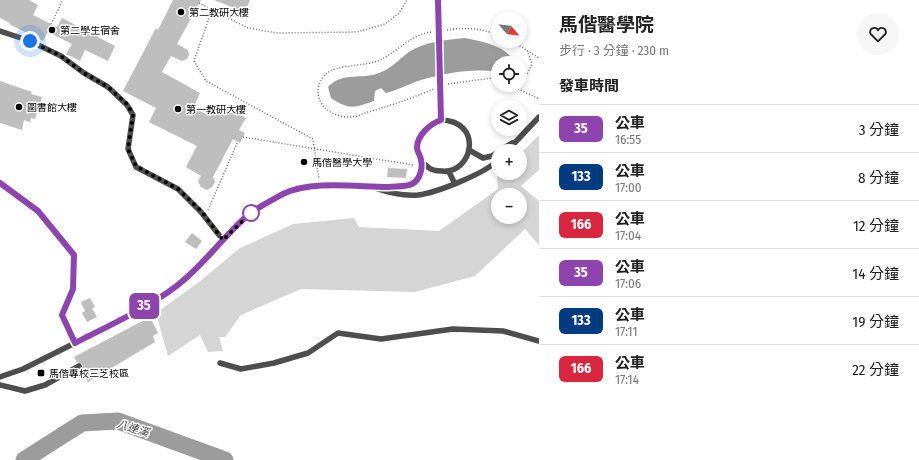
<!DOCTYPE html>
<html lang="zh-TW">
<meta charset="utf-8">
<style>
body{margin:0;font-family:"Fira Sans Condensed","Noto Sans TC",sans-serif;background:#f6f6f6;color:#222;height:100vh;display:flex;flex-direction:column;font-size:15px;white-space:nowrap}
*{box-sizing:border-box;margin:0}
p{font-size:13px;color:#767676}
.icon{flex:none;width:22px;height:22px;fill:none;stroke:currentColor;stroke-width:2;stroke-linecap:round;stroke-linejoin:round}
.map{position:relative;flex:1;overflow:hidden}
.details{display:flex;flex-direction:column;background:#fff;width:380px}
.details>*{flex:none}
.badge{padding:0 8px;border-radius:6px;font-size:14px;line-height:26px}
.needle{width:26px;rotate:119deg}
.buttons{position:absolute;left:491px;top:12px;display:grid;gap:8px}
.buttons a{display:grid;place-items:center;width:36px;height:36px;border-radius:50%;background:#fff;box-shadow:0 2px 6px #0003;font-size:20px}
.you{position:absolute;width:20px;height:20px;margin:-10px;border:3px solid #fff;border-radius:50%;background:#1a73e8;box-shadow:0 0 0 6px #1a73e833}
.map>.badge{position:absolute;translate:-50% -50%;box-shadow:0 0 0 2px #fff}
h2{padding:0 20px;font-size:15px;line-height:36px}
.round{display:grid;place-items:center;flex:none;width:42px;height:42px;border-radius:21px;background:#f6f6f6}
.overview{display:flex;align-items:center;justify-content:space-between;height:68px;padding:0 20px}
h1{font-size:19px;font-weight:700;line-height:30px}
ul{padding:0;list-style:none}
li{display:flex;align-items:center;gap:12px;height:48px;padding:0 20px;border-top:1px solid #e0e0e0}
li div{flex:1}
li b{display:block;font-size:15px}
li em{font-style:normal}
li .badge{min-width:44px;font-weight:700;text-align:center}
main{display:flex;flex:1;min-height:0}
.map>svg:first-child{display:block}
.green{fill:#d5d5d5;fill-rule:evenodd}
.water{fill:#9c9c9c}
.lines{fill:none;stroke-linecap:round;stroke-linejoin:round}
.river{stroke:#9c9c9c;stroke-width:17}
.building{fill:#bebebe}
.path{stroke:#707070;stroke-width:1.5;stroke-dasharray:1 2;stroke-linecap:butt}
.service{stroke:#4e4e4e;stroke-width:5.5}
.service-bridge{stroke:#4e4e4e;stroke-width:5.5}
.line-casing{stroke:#fff;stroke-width:9}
.line{stroke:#8e44ad;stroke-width:6}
.walk{stroke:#000;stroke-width:4;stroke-dasharray:0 7.2}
.poi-dot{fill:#000;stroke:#fff;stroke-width:1.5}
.stop-dot{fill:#fff;stroke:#8e44ad;stroke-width:2}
.labels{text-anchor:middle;stroke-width:3;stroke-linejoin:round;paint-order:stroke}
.poi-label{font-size:10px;fill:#000;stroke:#fff;text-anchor:start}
.water-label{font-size:11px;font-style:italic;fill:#3d3d3d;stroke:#fff}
</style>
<main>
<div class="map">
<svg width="539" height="460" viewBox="0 0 539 460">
<rect width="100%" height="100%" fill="#fff"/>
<path class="green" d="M539,135V170L521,186L539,201V245L525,229L475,276L415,292L301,289L241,315L225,337H219L223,351L208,352L200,335L168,356L156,313L199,282L240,248L293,224L354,218L359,227L439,231L498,189L497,177L502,173H520V154ZM498,195H520V217H498Z"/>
<path class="water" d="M465,38C483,42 506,45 515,63H498V72C472,68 447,73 421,80C409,84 398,90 386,93L381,88L375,91L374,101C354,108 349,110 331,98L328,87C344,71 361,80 379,73C391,69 399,59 409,52C426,41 446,40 465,38Z"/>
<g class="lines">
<path class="river" d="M24,460L82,423L118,421L225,460"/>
</g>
<path class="building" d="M0,0H29L38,5L33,15L57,27L62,18L115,46L108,61L85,50L80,61L66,54L72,44L48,32L43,41L9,24L10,23L0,18Z
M173,0H201L177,44L188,50L189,55L187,59L182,61L171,56L162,72L200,93L193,108L211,116L218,104L246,118L239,130L245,133L240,143L233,139L213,177L215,182L212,187L207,190L201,187L198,181L201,176L186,167L197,146L149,122L156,108L123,91L156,28L158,30Z
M214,0H250L245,12Z
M0,81L32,92L31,94L42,97L35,119L31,118L30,122L24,120L22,130L0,123Z
M388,168L407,169L406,178L387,177Z
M192,233L202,241L196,249L185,242Z
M90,298L95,307L92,308L97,317L87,322L82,313L85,311L81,302Z
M150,317L158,333L153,336L155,342L88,382L81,370L83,366L82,364L77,362L74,357Z"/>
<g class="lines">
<path class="path" d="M199,3L248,28L277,33L357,32L385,24L399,13L407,0
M212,10L194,61L206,81L313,139L319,179
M51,24L60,6L62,0
M447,30C465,27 481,28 498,35
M431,32C411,35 399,50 382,59C367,67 336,64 326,74C320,79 316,90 319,98C323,111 337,117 350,117C356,117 362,114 368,112C390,106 412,98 434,89
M512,41L539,58
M520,78L526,76L532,64L527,50
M448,84L492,78L498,79
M510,85L539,99
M243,137L413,165
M208,210L238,141"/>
<path class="service" d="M0,31L30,41L61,56L84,73L108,87L127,105L133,115L128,149L136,167L178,189L201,212L223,240
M441,120C484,121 473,174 442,171C437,171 431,170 428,167C406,151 423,127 441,120Z
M469,150L483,158L492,156L498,152
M499,151L512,143
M507,151L539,117
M449,172L455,184
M0,183L38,211L74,255L73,289L62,315L75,343
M375,188C389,193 404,196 418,195C436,193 486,173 498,160
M220,363L241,369L274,363L308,353L338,333L381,339L453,329L503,331L539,341
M0,377L23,369L75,343L162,297L185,279L250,214L284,193L308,188L337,185L371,187L412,184C420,178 421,170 421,160
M0,385L25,391L45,385L79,366"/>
<path class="service-bridge" d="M438,0L441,120"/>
</g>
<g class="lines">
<g class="line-casing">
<path id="line" d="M0,183L38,211L74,255L73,289L62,315L75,343C110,325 157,304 185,279C208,259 226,234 249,214C259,207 272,200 283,194C312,180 357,187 388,187C396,186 406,187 412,184C420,180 423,168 421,160C421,156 417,152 417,148C417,135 430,124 441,120L438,0"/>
</g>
<use href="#line" class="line"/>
<path class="walk" d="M30,41L61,56L84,73L108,87L127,104L133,115L128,149L136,166L178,189L202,212L223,240L251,213"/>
</g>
<g class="poi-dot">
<circle cx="181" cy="12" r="4"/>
<circle cx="52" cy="30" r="4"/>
<circle cx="19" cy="107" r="4"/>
<circle cx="178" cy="109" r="4"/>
<circle cx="304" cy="162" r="4"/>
<rect x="37" y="369" width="8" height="8" rx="2"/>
</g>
<circle class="stop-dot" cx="251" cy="213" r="8"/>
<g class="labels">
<g class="poi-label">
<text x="189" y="16">第二教研大樓</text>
<text x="60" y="34">第二學生宿舍</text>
<text x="27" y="111">圖書館大樓</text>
<text x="186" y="113">第一教研大樓</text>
<text x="312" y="166">馬偕醫學大學</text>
<text x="49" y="377">馬偕專校三芝校區</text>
</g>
<g class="water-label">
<text transform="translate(133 428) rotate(17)" y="4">八連溪</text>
</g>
</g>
</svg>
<div class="buttons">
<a><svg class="needle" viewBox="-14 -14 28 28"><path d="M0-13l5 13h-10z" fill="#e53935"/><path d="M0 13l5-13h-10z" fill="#767676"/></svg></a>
<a><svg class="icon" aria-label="locate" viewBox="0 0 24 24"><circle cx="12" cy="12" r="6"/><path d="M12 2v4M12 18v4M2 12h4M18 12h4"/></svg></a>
<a><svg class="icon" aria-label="layers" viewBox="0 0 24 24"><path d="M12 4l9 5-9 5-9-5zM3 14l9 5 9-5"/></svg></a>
<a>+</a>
<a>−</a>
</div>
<div class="you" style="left:30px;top:41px"></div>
<b class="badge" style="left:144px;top:306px;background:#8e44ad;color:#fff">35</b>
</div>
<section class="details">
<div class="overview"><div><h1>馬偕醫學院</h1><p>步行 · 3 分鐘 · 230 m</p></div><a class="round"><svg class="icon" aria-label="heart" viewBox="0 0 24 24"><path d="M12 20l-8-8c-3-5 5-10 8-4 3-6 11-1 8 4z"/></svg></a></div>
<h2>發車時間</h2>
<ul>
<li><span class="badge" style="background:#8e44ad;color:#fff">35</span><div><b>公車</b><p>16:55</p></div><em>3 分鐘</em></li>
<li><span class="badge" style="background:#003b80;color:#fff">133</span><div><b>公車</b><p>17:00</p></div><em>8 分鐘</em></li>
<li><span class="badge" style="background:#d7263d;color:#fff">166</span><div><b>公車</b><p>17:04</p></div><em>12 分鐘</em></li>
<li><span class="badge" style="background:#8e44ad;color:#fff">35</span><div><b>公車</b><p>17:06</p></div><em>14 分鐘</em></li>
<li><span class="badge" style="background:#003b80;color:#fff">133</span><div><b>公車</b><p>17:11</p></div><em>19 分鐘</em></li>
<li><span class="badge" style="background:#d7263d;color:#fff">166</span><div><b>公車</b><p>17:14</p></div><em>22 分鐘</em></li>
</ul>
</section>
</main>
